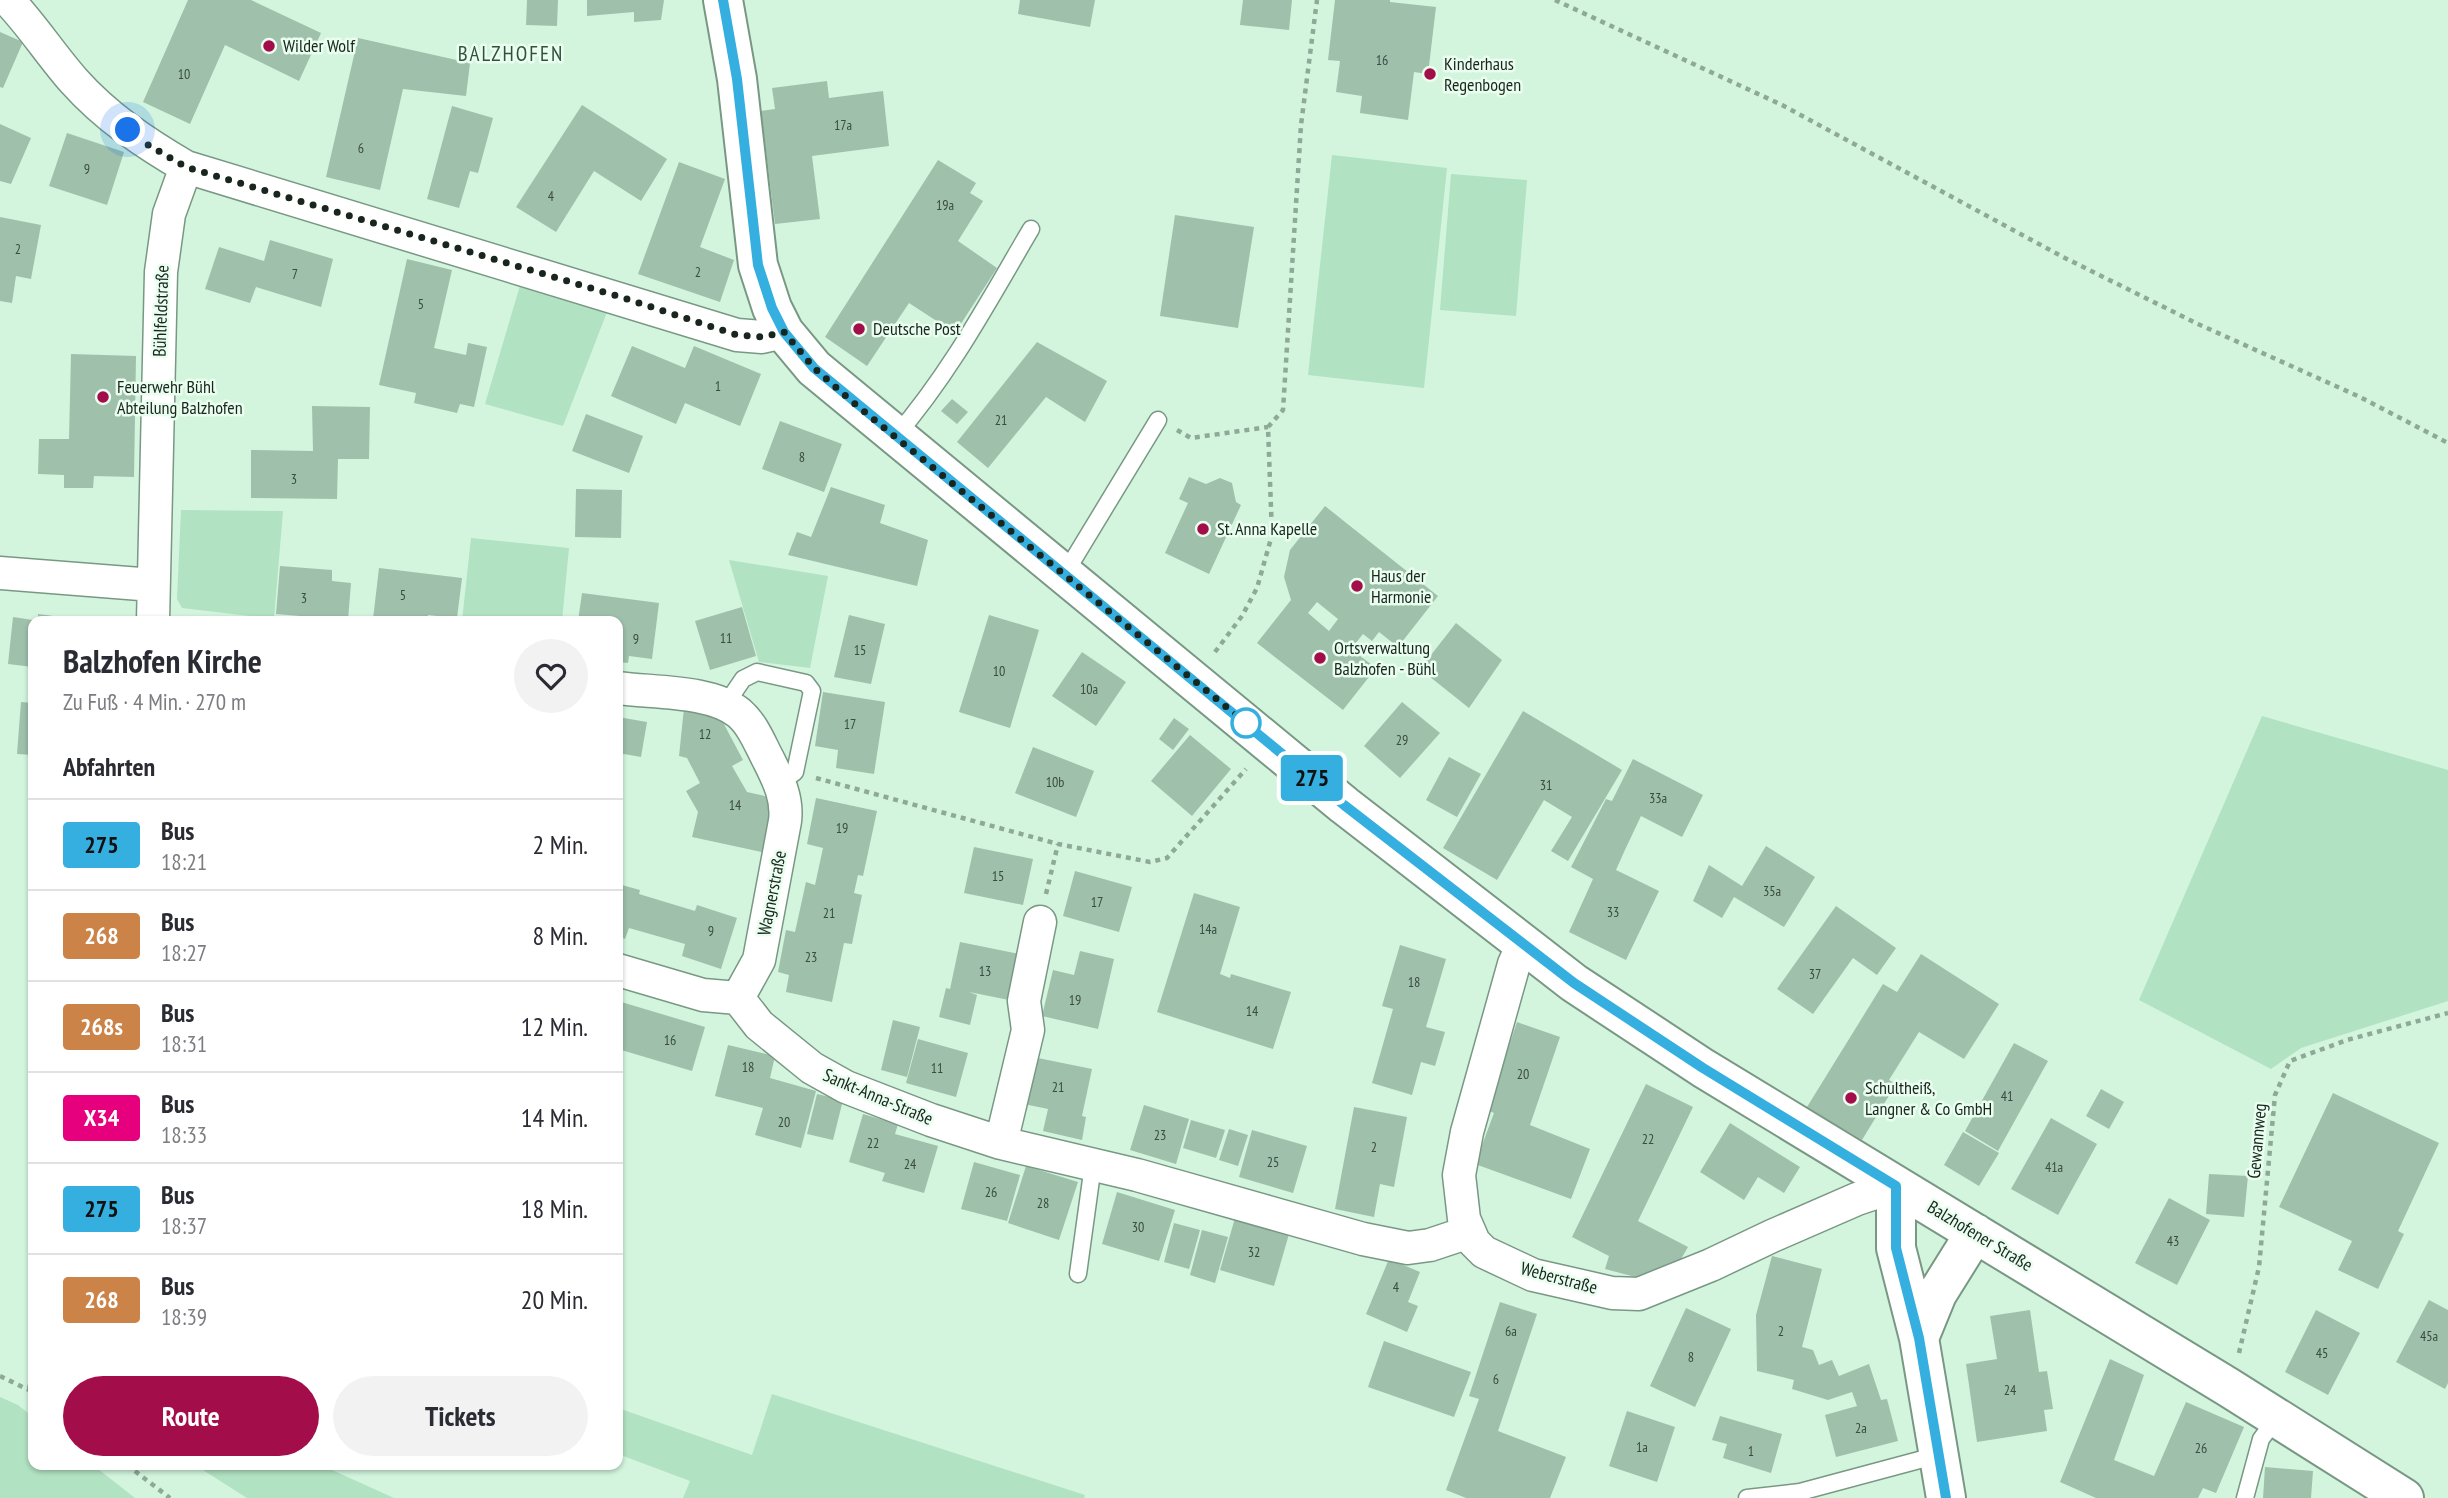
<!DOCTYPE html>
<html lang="de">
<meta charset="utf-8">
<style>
body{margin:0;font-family:"PT Sans Narrow",sans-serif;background:#f2f2f3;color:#2b2b33;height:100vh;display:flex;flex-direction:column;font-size:26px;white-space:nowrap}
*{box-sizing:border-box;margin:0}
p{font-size:23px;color:#7c7c81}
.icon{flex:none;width:38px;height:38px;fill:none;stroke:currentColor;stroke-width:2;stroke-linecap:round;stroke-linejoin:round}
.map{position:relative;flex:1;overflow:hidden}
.side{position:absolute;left:28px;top:616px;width:595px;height:854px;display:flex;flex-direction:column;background:#fff;border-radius:14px;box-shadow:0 2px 5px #0004}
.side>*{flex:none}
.badge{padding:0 14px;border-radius:5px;font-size:24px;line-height:46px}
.you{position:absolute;width:35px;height:35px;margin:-18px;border:5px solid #fff;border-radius:50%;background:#1a73e8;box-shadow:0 0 0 10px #1a73e833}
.map>.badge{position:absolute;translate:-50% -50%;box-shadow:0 0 0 4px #fff}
h2{padding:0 35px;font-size:26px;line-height:63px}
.round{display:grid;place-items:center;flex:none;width:74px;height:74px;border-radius:37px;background:#f2f2f3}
.headline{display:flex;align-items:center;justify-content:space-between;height:119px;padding:0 35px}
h1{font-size:33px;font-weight:600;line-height:52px}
.cta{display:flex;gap:14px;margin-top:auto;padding:14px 35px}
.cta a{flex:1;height:80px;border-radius:42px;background:#a30d49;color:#fff;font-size:28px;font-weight:600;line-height:80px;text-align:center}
.cta a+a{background:#f2f2f3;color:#2b2b33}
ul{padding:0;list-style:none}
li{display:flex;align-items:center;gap:21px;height:91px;padding:0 35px;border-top:2px solid #e1e1e2}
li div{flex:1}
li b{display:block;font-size:26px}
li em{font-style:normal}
li .badge{min-width:77px;font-weight:700;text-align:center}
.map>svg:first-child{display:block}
.green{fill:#b1e2c2}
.building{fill:#9fc0ab;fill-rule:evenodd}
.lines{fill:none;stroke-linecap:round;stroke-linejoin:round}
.lane-casing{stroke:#799884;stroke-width:19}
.street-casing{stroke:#799884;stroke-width:35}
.secondary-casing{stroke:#799884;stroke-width:42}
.path{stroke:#8ea997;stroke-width:4.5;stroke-dasharray:5 5;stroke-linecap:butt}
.lane{stroke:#fff;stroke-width:16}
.street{stroke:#fff;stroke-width:32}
.secondary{stroke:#fff;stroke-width:38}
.line-casing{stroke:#fff;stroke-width:16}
.line{stroke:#35afdf;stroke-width:10}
.walk{stroke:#19261e;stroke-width:7;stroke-dasharray:0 12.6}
.poi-dot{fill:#a30d49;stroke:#eafef0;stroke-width:2.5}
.stop-dot{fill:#fff;stroke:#35afdf;stroke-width:3.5}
.labels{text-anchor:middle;stroke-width:5;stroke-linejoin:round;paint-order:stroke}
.number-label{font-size:14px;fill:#3a4c41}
.poi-label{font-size:18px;fill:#19261e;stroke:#eafef0;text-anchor:start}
.street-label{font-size:18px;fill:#19261e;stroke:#eafef0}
.quarter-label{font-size:21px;letter-spacing:2px;fill:#33503e;stroke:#eafef0}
</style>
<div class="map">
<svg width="2448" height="1498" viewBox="0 0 2448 1498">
<rect width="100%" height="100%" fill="#d3f5de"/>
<path class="green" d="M1332,155L1447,168L1424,388L1308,375Z
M1451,174L1527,180L1516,316L1440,310Z
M521,282L607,312L563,426L485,404Z
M181,510L283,511L274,619L182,608L177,599Z
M471,538L569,548L562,621H462Z
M729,560L828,576L810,668L759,662Z
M2262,716L2448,770V1001L2301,1048L2271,1069L2139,1000Z
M772,1394L1085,1495L1084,1498H683L690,1481L618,1454V1408L752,1455Z
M0,1397L18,1405L33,1417V1465H93L135,1498H0Z
M195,1465H321L394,1498H247Z"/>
<path class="building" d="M188,0H251L321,33L299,81L225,45L190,124L143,102Z
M527,0H558L557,26L526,25Z
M587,0H664L661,20L634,22V12L587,16Z
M1020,0H1095L1090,27L1018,14Z
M1243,0H1292L1289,30L1240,25Z
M1335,0H1390V2L1436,7L1428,74L1414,72L1408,120L1360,113L1362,96L1336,92L1340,61L1328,60Z
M0,32L23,42L3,88L0,87Z
M358,38L470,63L466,96L403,89L380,190L326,177Z
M827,81L829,98L883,91L889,146L812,156L820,219L775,224L761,111L775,109L772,88Z
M582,105L667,159L641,201L594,171L556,232L516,207Z
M452,106L493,118L478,173L470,171L459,208L427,199Z
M0,124L31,138L11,184L0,181Z
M67,133L124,152L107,205L49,186Z
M938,160L976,183L970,193L983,201L958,241L997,268L955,333L909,303L867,366L825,337Z
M679,162L725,179L700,247L734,260L720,302L638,274Z
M1175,215L1254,227L1238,328L1160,316Z
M0,217L41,225L31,279L16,276L12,303L0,301Z
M270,240L333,259L321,307L256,287L250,303L205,289L219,247L264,261Z
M407,259L452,270L434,348L466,355L468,343L487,347L474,407L460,404L457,413L414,403L416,393L379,385Z
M1037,342L1107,381L1085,422L1046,397L988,468L957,442Z
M632,346L685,368L694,346L761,374L740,426L685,403L676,424L611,396Z
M71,354L136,356L134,477L94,476L93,488H64V475L38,474L39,439H69Z
M952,399L968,412L957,424L941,411Z
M312,406L370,407L369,459H338L337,499L251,498V450L313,451Z
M586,414L643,436L629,473L572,451Z
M780,421L842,444L824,492L762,469Z
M1189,477L1206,484L1220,478L1232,483L1236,502L1241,505L1209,574L1165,553L1188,503L1179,499Z
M831,487L885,505L880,523L928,540L917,586L788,555L797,532L811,537Z
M576,489L622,490L621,538L575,537Z
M1325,506L1438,596L1398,647L1379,632L1372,641L1363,634L1351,649L1376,668L1343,710L1257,643L1291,600L1284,577L1290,550ZM1317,602L1338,619L1329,631L1308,613Z
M280,566L332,570V581L351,583L348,620L276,614Z
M379,568L462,578L457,618L428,615V621L373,619Z
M582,593L659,603L652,659L629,656L628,663L618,662V621H578Z
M742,607L756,656L710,670L695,621Z
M38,614L84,620V621H38Z
M849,615L885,624L871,684L834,677Z
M989,615L1039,630L1010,728L959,712Z
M13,617L33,620V667L8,664Z
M1456,623L1502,660L1469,708L1420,669Z
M1082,652L1126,682L1096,726L1052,696Z
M823,692L885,702L874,774L836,768L838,750L815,746Z
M21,702L33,703V755L17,754Z
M1402,702L1440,733L1400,778L1364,746Z
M684,708L717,711L743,760L732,766L747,792L778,799L766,853L692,837L698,812L686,791L700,783L687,758L679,756Z
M1523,711L1622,770L1568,861L1551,851L1572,817L1544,800L1497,880L1443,848Z
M618,717L647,722L641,757L618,753Z
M1174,718L1189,729L1173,750L1159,739Z
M1190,735L1231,769L1192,816L1151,781Z
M1033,747L1094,771L1076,817L1015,793Z
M1449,757L1481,774L1457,817L1426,800Z
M1633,759L1703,795L1682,837L1641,816L1624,852L1616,870L1659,891L1626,960L1569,932L1593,879L1571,867L1606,799L1612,801Z
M816,798L877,811L863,876L858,875L854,893L862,895L852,944L844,943L832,1002L786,992L789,975L778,972L786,930L795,932L806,882L815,885L823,848L807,844Z
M1766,846L1815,877L1784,927L1734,897L1722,918L1693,901L1709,865L1742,886Z
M974,847L1033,859L1023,905L964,893Z
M1075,871L1132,887L1119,932L1063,916Z
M618,884L640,890L639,894L695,911L697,905L737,918L721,969L682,956L685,944L629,928L625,939L618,936Z
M1194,893L1240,907L1220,974L1230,978L1231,974L1291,992L1273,1049L1157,1012Z
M1836,906L1896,948L1877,975L1853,958L1813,1014L1777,989Z
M960,942L1019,954L1009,1000L969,992L977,995L970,1025L939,1017L946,988L950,989Z
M1400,945L1446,959L1426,1027L1445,1032L1435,1066L1421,1062L1412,1095L1372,1083L1393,1009L1382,1006Z
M1080,951L1114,959L1098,1029L1042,1016L1053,970L1074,975Z
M1921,954L1999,1004L1964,1059L1919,1032L1889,1080L1896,1084L1862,1140L1807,1107L1883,984L1897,992Z
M618,1001L705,1027L692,1071L618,1049Z
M893,1020L920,1027L907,1077L881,1070Z
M1517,1022L1560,1037L1530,1125L1590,1149L1571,1199L1475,1164L1494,1113L1487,1110Z
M918,1039L968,1053L956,1097L906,1083Z
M2014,1043L2048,1061L1998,1151L1965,1131Z
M728,1045L775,1056L770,1078L816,1091L801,1148L755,1135L763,1108L715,1096Z
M1033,1057L1092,1069L1082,1116L1086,1117L1082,1140L1043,1131L1048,1109L1024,1104Z
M1646,1084L1693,1107L1638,1221L1688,1247L1674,1271L1643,1279L1605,1269L1609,1256L1572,1237Z
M2101,1089L2124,1102L2109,1129L2086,1116Z
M2333,1093L2439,1143L2398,1231L2404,1234L2378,1289L2338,1270L2352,1241L2279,1207Z
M817,1094L843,1100L833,1140L807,1134Z
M1144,1105L1189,1119L1176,1164L1130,1150Z
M1354,1107L1407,1117L1394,1187L1380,1184L1374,1217L1335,1209Z
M863,1114L898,1124L895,1134L938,1146L924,1193L882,1181L885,1173L849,1162Z
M2051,1118L2097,1144L2058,1215L2011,1189Z
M1191,1120L1225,1130L1216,1158L1183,1148Z
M1730,1123L1800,1167L1784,1193L1758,1177L1744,1200L1700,1172Z
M1229,1129L1248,1135L1238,1166L1219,1160Z
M1252,1130L1307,1146L1293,1193L1239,1177Z
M1963,1132L1999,1153L1979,1186L1944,1165Z
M974,1162L1020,1175L1007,1221L961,1209Z
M1026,1166L1078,1182L1059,1240L1008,1223Z
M2209,1174L2248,1176L2244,1217L2206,1214Z
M1117,1192L1175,1210L1159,1261L1102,1244Z
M2169,1198L2210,1220L2177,1285L2135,1263Z
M1235,1218L1289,1234L1274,1286L1220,1270Z
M1174,1223L1200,1230L1189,1269L1164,1262Z
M1202,1230L1228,1237L1215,1283L1190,1275Z
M1772,1256L1822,1269L1802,1347L1813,1350L1819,1365L1832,1360L1839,1376L1869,1364L1881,1400L1887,1399L1898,1441L1836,1457L1825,1415L1857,1406L1852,1392L1828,1400L1792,1389L1794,1380L1757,1371L1756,1315Z
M1389,1259L1420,1272L1408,1302L1418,1306L1407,1332L1366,1314Z
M2429,1300L2448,1310V1383L2445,1389L2396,1362Z
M1500,1302L1537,1314L1498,1431L1566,1457L1550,1498H1466L1446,1490L1479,1399L1469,1396Z
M1686,1308L1731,1329L1695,1407L1650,1386Z
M2030,1310L2039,1372L2047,1371L2053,1409L2044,1410L2047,1431L1977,1442L1966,1364L1997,1359L1990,1316Z
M2316,1310L2360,1333L2328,1395L2285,1372Z
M1384,1341L1471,1372L1454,1417L1368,1387Z
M2110,1359L2144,1375L2114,1460L2154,1476L2186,1402L2244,1427L2216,1493L2203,1488L2198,1498H2096L2060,1482Z
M1627,1411L1675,1427L1657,1482L1609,1466Z
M1720,1416L1782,1434L1771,1473L1723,1458L1727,1444L1712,1440Z
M2265,1467L2313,1471L2311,1498H2263Z"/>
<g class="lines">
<g class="lane-casing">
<path id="lane" d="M895,437C951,372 988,302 1031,229
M1064,575L1158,420
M726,704L743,679L757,672L806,683L812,691L795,772L780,783
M1078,1274L1093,1165
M1747,1498L1800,1492L1938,1455
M2245,1498L2261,1439L2276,1419"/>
</g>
<g class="street-casing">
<path id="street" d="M8,0C32,25 51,55 74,81C106,117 145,143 186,167L737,335L762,337L784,332
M0,573L153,585
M153,621L161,272L169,214L186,167
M618,688C653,693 711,690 739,713C753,725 760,744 768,759C778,779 788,798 785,821L759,960L738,998
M1523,944L1514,964L1467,1132L1459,1175L1464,1219L1474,1242L1484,1252L1533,1275L1612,1293L1639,1294L1711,1265L1772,1236L1857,1199L1896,1186
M618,970L703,995L738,998L759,1025L812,1068L846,1087L931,1120L1001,1143L1137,1175L1363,1239L1408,1248L1430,1245L1469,1232
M1001,1143L1028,1030L1024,1001L1040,922"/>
</g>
<g class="secondary-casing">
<path id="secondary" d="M723,0L737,79L758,265L772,308L784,332L814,368L1344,805L1574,983L1703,1068L2228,1387L2404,1498
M1896,1186V1248L1919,1338L1946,1498
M1919,1338L1937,1294L1975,1233"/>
</g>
<path class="path" d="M1555,0L1782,105L2063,257L2198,324L2360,397L2448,443
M1177,430L1191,438L1268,427
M1215,652L1242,616L1257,588L1272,535L1268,427L1283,410L1301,125L1317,0
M816,778L1058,844L1150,862L1167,858L1246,769
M1046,894L1058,844
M2239,1353L2259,1267L2275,1095L2290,1061L2347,1040L2448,1013
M0,1376L33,1392
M29,1389L33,1371
M127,1465L170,1498"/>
<use href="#lane" class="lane"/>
<use href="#street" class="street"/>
<use href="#secondary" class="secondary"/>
</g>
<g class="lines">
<g class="line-casing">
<path id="line" d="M723,0L737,79L758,265L772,308L784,332L814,368L1344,805L1574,983L1703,1068L1896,1186V1248L1919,1338L1946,1498"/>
</g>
<use href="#line" class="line"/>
<path class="walk" d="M128,130L143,142L186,167L624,298L737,335L762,337L784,332L814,368L855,404L1246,723"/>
</g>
<g class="poi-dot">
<circle cx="269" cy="46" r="7"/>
<circle cx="1430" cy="74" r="7"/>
<circle cx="859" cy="329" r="7"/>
<circle cx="103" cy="397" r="7"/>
<circle cx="1203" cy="529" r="7"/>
<circle cx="1357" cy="586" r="7"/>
<circle cx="1320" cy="658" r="7"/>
<circle cx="1851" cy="1098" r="7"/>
</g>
<circle class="stop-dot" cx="1246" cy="723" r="14"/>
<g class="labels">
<g class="number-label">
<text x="1382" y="65">16</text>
<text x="184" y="79">10</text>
<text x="843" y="130">17a</text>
<text x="361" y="153">6</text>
<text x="87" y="174">9</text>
<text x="551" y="201">4</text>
<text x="945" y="210">19a</text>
<text x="18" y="254">2</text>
<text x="698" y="277">2</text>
<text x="295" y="279">7</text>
<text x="421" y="309">5</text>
<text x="718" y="391">1</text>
<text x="1001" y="425">21</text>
<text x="802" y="462">8</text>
<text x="294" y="484">3</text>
<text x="403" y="600">5</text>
<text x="304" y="603">3</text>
<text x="726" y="643">11</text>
<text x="636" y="644">9</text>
<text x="860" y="655">15</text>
<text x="999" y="676">10</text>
<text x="1089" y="694">10a</text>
<text x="850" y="729">17</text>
<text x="705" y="739">12</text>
<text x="1402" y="745">29</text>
<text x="1055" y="787">10b</text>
<text x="1546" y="790">31</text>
<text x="1658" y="803">33a</text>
<text x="735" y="810">14</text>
<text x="842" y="833">19</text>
<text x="998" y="881">15</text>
<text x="1772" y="896">35a</text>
<text x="1097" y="907">17</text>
<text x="1613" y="917">33</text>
<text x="829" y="918">21</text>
<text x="1208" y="934">14a</text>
<text x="711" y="936">9</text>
<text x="811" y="962">23</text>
<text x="985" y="976">13</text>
<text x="1815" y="979">37</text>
<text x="1414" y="987">18</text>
<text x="1075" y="1005">19</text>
<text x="1252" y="1016">14</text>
<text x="670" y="1045">16</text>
<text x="748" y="1072">18</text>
<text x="937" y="1073">11</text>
<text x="1523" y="1079">20</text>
<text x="1058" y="1092">21</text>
<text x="2007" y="1101">41</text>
<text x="784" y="1127">20</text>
<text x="1160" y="1140">23</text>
<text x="1648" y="1144">22</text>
<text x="873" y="1148">22</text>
<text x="1374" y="1152">2</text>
<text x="1273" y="1167">25</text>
<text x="910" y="1169">24</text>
<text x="2054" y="1172">41a</text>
<text x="991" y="1197">26</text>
<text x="1043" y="1208">28</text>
<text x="1138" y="1232">30</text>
<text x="2173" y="1246">43</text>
<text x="1254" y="1257">32</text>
<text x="1396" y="1292">4</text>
<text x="1511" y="1336">6a</text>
<text x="1781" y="1336">2</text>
<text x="2429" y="1341">45a</text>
<text x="2322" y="1358">45</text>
<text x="1691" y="1362">8</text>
<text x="1496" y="1384">6</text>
<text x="2010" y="1395">24</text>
<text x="1861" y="1433">2a</text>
<text x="1642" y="1452">1a</text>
<text x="2201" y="1453">26</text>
<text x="1751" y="1456">1</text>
</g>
<g class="poi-label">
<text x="283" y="52">Wilder Wolf</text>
<text x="1444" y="70">Kinderhaus<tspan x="1444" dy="21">Regenbogen</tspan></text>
<text x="873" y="335">Deutsche Post</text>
<text x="117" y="393">Feuerwehr Bühl<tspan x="117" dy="21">Abteilung Balzhofen</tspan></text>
<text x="1217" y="535">St. Anna Kapelle</text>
<text x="1371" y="582">Haus der<tspan x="1371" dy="21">Harmonie</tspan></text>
<text x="1334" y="654">Ortsverwaltung<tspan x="1334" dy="21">Balzhofen - Bühl</tspan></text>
<text x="1865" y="1094">Schultheiß,<tspan x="1865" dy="21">Langner &amp; Co GmbH</tspan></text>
</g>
<g class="street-label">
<text transform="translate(161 311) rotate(-88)" y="6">Bühlfeldstraße</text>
<text transform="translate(772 893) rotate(-79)" y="6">Wagnerstraße</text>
<text transform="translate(878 1097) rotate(23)" y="6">Sankt-Anna-Straße</text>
<text transform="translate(2257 1141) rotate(-85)" y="6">Gewannweg</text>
<text transform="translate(1980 1236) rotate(31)" y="6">Balzhofener Straße</text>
<text transform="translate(1559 1278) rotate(15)" y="6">Weberstraße</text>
</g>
<g class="quarter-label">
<text x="511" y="61">BALZHOFEN</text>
</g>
</g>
</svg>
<div class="you" style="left:128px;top:130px"></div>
<b class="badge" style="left:1312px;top:778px;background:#35afdf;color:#111">275</b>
<section class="side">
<div class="headline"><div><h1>Balzhofen Kirche</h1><p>Zu Fuß · 4 Min. · 270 m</p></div><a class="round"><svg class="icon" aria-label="heart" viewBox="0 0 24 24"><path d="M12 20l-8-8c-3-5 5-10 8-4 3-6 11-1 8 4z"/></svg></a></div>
<h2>Abfahrten</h2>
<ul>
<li><span class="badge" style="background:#35afdf;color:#111">275</span><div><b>Bus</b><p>18:21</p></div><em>2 Min.</em></li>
<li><span class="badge" style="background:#cb8347;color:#fff">268</span><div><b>Bus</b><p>18:27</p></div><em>8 Min.</em></li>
<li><span class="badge" style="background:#cb8347;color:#fff">268s</span><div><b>Bus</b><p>18:31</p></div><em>12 Min.</em></li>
<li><span class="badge" style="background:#e6007e;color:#fff">X34</span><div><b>Bus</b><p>18:33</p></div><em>14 Min.</em></li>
<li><span class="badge" style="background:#35afdf;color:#111">275</span><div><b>Bus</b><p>18:37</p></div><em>18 Min.</em></li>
<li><span class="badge" style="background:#cb8347;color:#fff">268</span><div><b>Bus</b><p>18:39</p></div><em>20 Min.</em></li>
</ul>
<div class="cta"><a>Route</a><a>Tickets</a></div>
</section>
</div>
